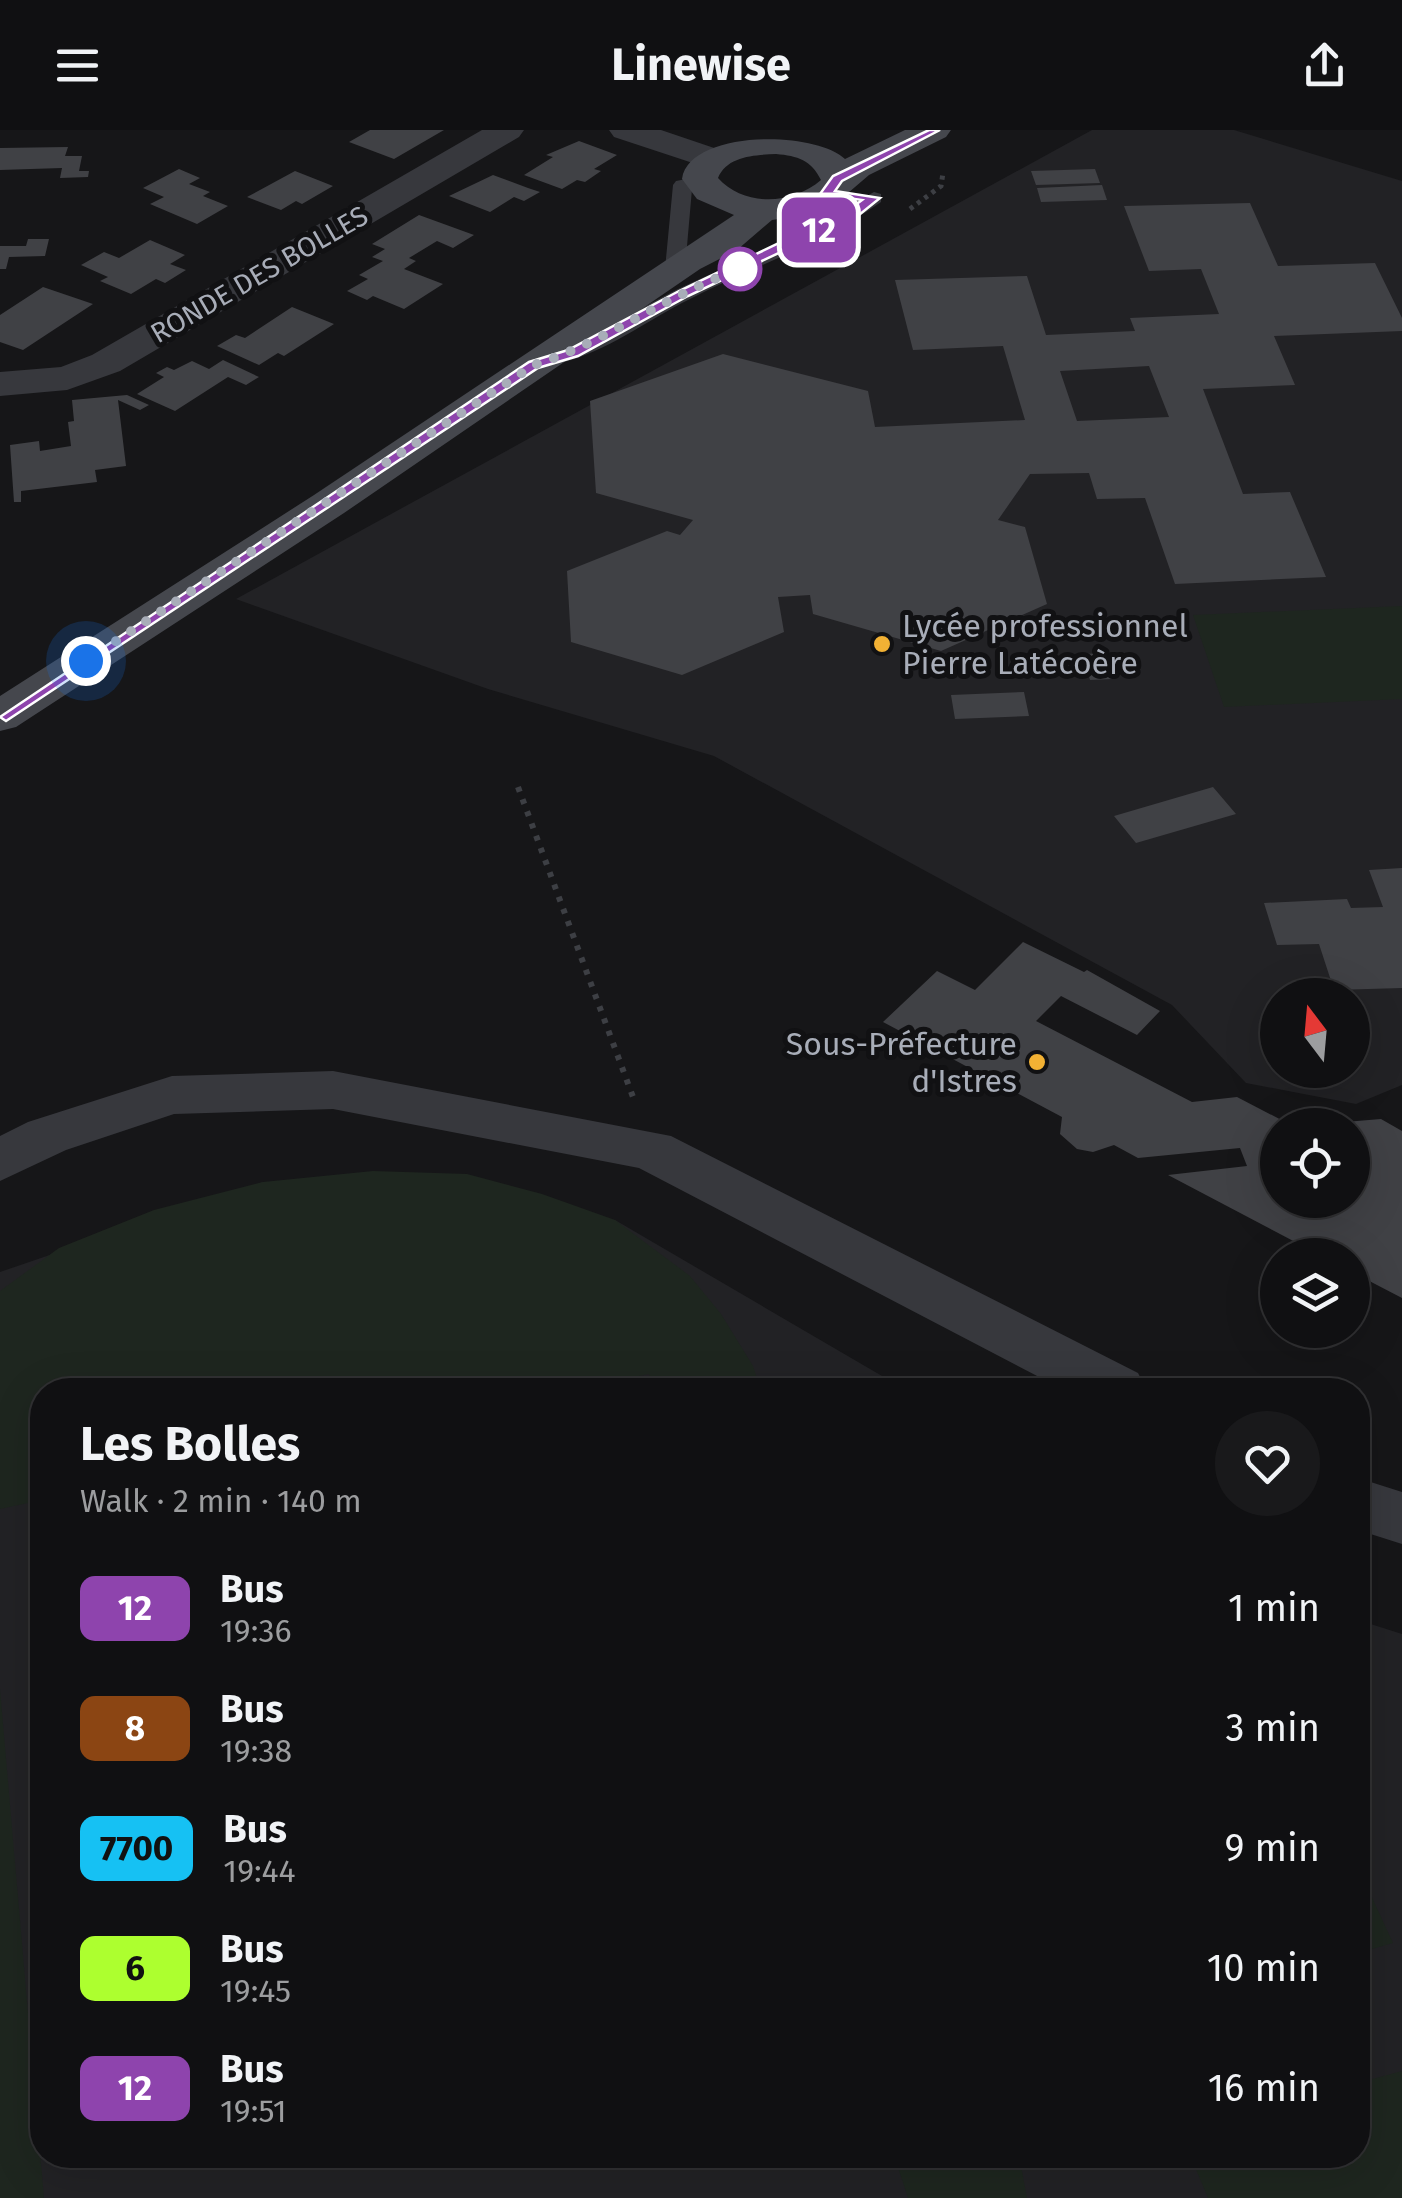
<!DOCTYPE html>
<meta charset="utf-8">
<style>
body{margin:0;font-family:"Fira Sans",sans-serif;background:#19191b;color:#f1f3f6;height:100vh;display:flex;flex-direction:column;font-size:38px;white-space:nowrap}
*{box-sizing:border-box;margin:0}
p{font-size:32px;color:#9c9d9f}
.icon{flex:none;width:55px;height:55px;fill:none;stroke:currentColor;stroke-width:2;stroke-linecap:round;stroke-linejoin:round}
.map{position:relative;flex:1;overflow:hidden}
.panel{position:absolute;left:30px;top:1248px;width:1340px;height:790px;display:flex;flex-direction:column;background:#101012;border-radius:40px;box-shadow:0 10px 40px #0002,0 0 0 2px #303032}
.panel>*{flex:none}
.badge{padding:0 20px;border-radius:15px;font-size:35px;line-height:65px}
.needle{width:65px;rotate:344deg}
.fabs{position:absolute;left:1260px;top:848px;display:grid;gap:20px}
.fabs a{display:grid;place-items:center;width:110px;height:110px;border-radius:50%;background:#101012;box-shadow:0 10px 40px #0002,0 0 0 2px #303032;font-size:50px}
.you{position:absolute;width:50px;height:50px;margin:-25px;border:8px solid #fff;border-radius:50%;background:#1a73e8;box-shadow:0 0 0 15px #1a73e833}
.map>.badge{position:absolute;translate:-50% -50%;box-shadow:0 0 0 5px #fff}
.round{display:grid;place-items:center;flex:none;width:105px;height:105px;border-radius:52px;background:#19191b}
.overview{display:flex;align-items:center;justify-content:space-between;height:170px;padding:0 50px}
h1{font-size:48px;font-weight:700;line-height:75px}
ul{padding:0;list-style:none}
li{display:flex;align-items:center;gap:30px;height:120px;padding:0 50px}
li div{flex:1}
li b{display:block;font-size:38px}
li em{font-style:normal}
li .badge{min-width:110px;font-weight:700;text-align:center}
header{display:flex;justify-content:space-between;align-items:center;height:130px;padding:0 50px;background:#101012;font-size:45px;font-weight:700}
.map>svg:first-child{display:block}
.built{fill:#222225;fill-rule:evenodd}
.green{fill:#1e261f}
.building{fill:#404145;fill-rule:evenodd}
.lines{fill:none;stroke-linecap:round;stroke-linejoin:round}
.path-far1{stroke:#3d3f44;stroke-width:5;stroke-dasharray:4 5;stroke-linecap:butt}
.path{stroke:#3d3f44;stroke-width:6;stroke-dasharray:5 8;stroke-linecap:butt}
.service{fill:#37383d;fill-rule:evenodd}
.minor{fill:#37383d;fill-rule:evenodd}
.secondary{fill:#45474d;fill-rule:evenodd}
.line{fill:#8e44ad;stroke:#fff;stroke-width:2.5}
.walk{stroke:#a8adb8;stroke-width:10;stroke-dasharray:0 18}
.stop-dot{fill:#fff;stroke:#8e44ad;stroke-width:5}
.poi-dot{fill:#f2b134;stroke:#111113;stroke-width:4}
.labels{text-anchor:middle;stroke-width:10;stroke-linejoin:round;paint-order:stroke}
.far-street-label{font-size:28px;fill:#a8adb8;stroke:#111113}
.poi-label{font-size:32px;fill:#a8adb8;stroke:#111113;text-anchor:start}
</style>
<header><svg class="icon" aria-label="menu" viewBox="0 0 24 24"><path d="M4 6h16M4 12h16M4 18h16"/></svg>Linewise<svg class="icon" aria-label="share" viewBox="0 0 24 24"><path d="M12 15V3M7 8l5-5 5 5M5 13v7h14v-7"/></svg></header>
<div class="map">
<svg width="1402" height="2068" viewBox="0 0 1402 2068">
<rect width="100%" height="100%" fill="#161618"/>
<path class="built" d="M1092,0H1234L1402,51V955L1356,974L1246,953L1172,875L714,626L488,559L236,469ZM1278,865H1352V940H1278Z
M263,1052L615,1090L906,1260H42V2025H1358V1490L1402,1504V2068H0V1142Z"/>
<path class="green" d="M1402,476V569L1224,577L1193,485Z
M373,1041L467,1044L542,1064L615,1090L690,1146L721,1184L753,1236L761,1260H655L649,1244L571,1260H42V1370L0,1379V1161L59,1118L154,1080L263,1052Z
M0,1559L44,2068H0Z
M1358,1737L1393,1813L1358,1823Z
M1402,1941V2068H1208L1190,2025H1358V1953Z
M894,2025H1019L1027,2068H908Z"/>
<path class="building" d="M370,0H444L394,29L349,12Z
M579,11L617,25L594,39L601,41L585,52L577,50L562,59L524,45L553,27L546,25Z
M68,17L65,26H82L79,41H89L88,47L60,48L62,38L0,40V18Z
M179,39L200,48L189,54L210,62L203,66L228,76L197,94L150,74L164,67L143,58Z
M1095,39L1100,53L1036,55L1031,41Z
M295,41L333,56L302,74L296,71L281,80L247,67Z
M493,45L528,58L540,62L524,71L514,67L490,82L449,66Z
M1102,55L1107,70L1041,72L1037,58Z
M1250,73L1278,136L1375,133L1402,188V201L1274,206L1295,255L1203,259L1243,364L1290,362L1326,447L1175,454L1145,368L1097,369L1089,343L1030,344L998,390L1025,397L1047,474L941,521L813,484L810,465L778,467L784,502L682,545L571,512L567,441L667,401L680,405L693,390L596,363L590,271L723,224L868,261L875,297L1025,290L1003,216L913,220L895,150L1027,146L1046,205L1135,201L1130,188L1219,184L1201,139L1149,141L1124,76ZM1149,236L1169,287L1077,291L1060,241Z
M419,85L474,105L453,118L437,111L409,128L416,131L404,139L443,154L404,179L373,166L367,170L347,161L368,149L359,145L383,131L372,127L385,119L372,114Z
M28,109H49L45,126L9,127L6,139H0V116H26Z
M150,110L185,125L170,134L186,140L165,153L156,149L131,164L100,151L108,147L81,135L104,122L119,128Z
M43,157L93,174L23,220L0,212V185Z
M292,177L334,194L284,226L278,223L259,235L217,216L236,205L245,208Z
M223,230L259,247L246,255L228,247L175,281L137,264L164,247L156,243L167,237L174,240L192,231L209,239Z
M127,265L149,275L140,280L118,270L126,336L95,340L97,352L21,361V372H14L10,315L39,311L40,321L71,316L68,292L74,291L72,270Z
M1105,523L1113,549L1090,550L1083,524Z
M1024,562L1029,586L955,589L951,565Z
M1213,657L1236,684L1136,713L1114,686Z
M1402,738V858L1334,860L1319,814L1277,815L1264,773L1347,769L1351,778L1383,777L1369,740Z
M1023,812L1084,842L1087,840L1160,881L1137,905L1061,866L1036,891L1192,972L1237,967L1291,995H1278V1070H1352V995L1345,992L1381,989L1402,1001V1168L1352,1142V1125H1320L1168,1045L1247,1036L1240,1018L1138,1028L1114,1015L1093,1022L1077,1019L1060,1004L1062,987L883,892L937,841L975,860Z"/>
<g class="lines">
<path class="path-far1" d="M910,79L941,56L943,43"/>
<path class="path" d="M518,657L633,967"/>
<path class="service" d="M702,46L712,52L692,59L685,139L682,143H668L665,139L673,55L676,51Z
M874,62L881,64V72C821,114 754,136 690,169C647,190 607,222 560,233L549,227L678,159L799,104Z"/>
<path class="minor" d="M482,0H524L519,7L120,241L67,260L0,266V242L61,237L92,225Z
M609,0H661L723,21L729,28L723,35L711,39L614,7Z
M333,941L671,1006L1138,1243L1147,1260H1064L639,1038L333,979L174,984L66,1020L0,1051V1006L28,992L172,946Z
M1358,1348L1402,1362V1414L1358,1400Z"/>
<path class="secondary" d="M905,0H951L946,7L869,45L834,75L804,85L772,90L737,120L700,139L344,383L16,597L0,601V566L314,365L734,85L697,69L682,49C689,0 814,0 845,29ZM776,24C798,26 811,30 821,50C792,75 744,77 718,48C727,26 754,25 776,24Z"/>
</g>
<path class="line" d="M929,0H940L842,51L835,61L880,68L859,85L688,166L578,226L538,238L6,591L0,587L529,232L568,220L679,161L850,79L862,70L820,64L833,46Z"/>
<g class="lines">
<path class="walk" d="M86,531L534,235C606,212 669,164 740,139"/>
</g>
<circle class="stop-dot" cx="740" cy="139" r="20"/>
<g class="poi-dot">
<circle cx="882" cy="514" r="10"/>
<circle cx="1037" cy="932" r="10"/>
</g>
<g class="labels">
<g class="far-street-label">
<text transform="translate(259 144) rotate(-30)" y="10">RONDE DES BOLLES</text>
</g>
<g class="poi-label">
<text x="902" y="507">Lycée professionnel<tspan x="902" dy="37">Pierre Latécoère</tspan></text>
<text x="1017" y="925" text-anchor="end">Sous-Préfecture<tspan x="1017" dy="37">d'Istres</tspan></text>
</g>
</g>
</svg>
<div class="fabs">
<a><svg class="needle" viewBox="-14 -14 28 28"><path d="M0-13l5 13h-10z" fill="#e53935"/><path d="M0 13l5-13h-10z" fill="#9c9d9f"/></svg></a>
<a><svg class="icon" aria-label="locate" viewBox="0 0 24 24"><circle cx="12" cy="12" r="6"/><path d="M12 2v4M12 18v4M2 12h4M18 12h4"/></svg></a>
<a><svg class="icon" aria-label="layers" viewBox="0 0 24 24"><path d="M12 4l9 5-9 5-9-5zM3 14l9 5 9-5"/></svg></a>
</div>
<div class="you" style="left:86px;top:531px"></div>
<b class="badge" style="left:819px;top:100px;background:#8e44ad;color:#fff">12</b>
<section class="panel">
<div class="overview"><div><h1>Les Bolles</h1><p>Walk · 2 min · 140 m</p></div><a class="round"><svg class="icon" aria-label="heart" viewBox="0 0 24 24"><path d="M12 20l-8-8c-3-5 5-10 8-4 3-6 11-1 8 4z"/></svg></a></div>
<ul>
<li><span class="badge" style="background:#8e44ad;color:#fff">12</span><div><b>Bus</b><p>19:36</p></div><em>1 min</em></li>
<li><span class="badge" style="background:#8b4513;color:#fff">8</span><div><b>Bus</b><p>19:38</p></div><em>3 min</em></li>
<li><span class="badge" style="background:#16c1f3;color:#111">7700</span><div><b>Bus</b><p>19:44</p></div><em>9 min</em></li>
<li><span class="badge" style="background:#adff2f;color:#111">6</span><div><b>Bus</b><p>19:45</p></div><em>10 min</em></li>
<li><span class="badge" style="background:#8e44ad;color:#fff">12</span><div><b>Bus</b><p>19:51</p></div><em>16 min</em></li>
</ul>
</section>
</div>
